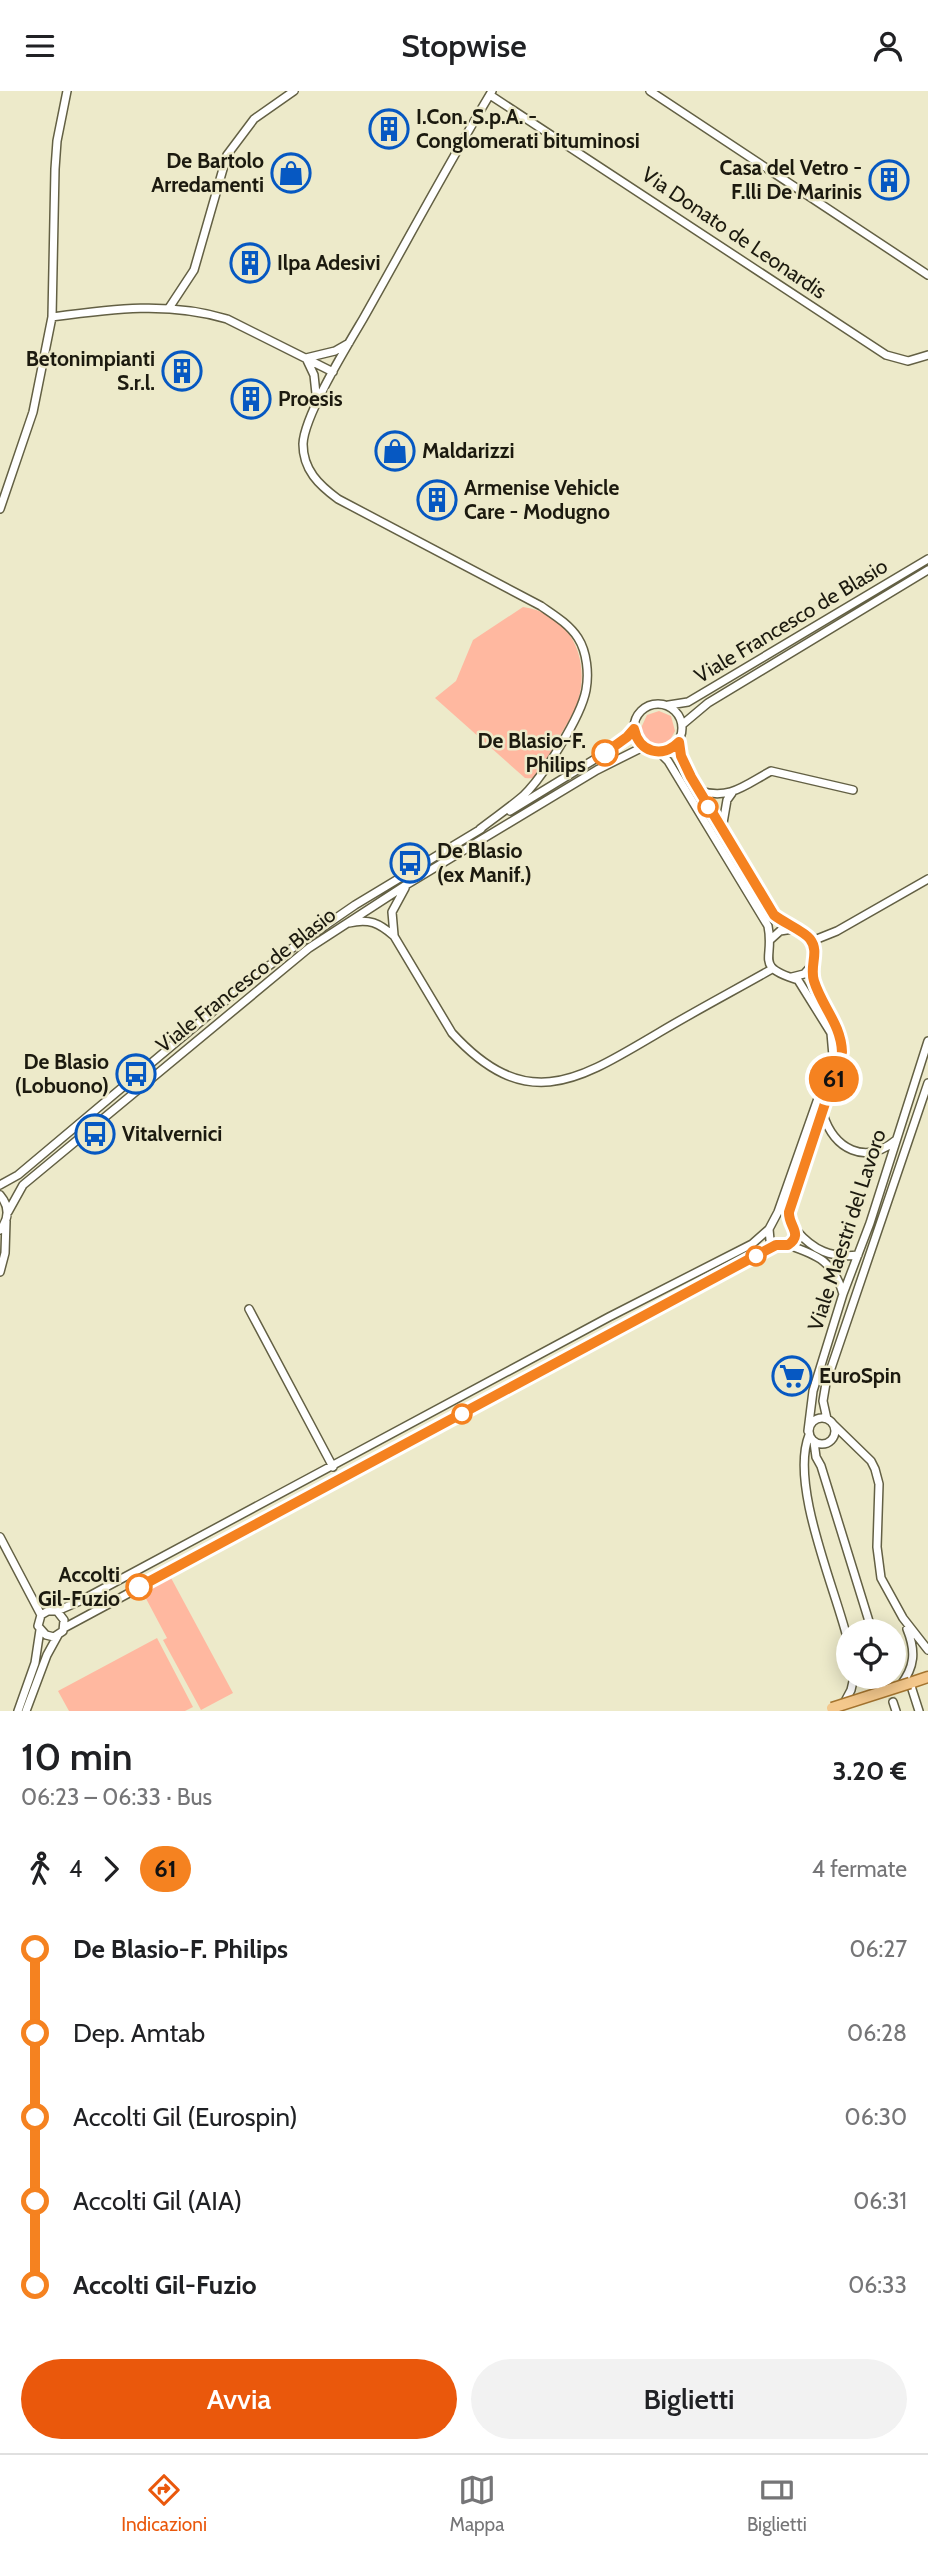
<!DOCTYPE html>
<html lang="it">
<meta charset="utf-8">
<style>
body{margin:0;font-family:Cabin,sans-serif;background:#f2f2f2;color:#202124;height:100vh;display:flex;flex-direction:column;font-size:26px;white-space:nowrap}
*{box-sizing:border-box;margin:0}
p{font-size:23px;color:#757577}
.icon{flex:none;width:38px;height:38px;fill:none;stroke:currentColor;stroke-width:2;stroke-linecap:round;stroke-linejoin:round}
.map{position:relative;height:1620px;overflow:hidden}
.details{display:flex;flex-direction:column;background:#fff;flex:1}
.details>*{flex:none}
.badge{padding:0 14px;border-radius:23px;font-size:24px;line-height:46px}
.tools{position:absolute;left:836px;top:1528px;display:grid;gap:14px}
.tools a{display:grid;place-items:center;width:70px;height:70px;border-radius:50%;background:#fff;box-shadow:0 4px 18px #0003;font-size:35px}
.map>.badge{position:absolute;translate:-50% -50%;box-shadow:0 0 0 4px #fff}
.legs{display:flex;align-items:center;gap:10px;height:77px;padding:0 21px;font-size:23px}
.legs p{margin-inline-start:auto}
.head{display:flex;align-items:center;justify-content:space-between;height:119px;padding:0 21px}
h1{font-size:38px;font-weight:600;line-height:52px}
.action{display:flex;gap:14px;margin-top:auto;padding:14px 21px}
.action a{flex:1;height:80px;border-radius:42px;background:#ea580c;color:#fff;font-size:28px;font-weight:600;line-height:80px;text-align:center}
.action a+a{background:#f2f2f2;color:#202124}
ul{padding:0 21px;list-style:none}
li{display:flex;align-items:center;gap:24px;height:84px;font-size:26px}
li i{display:grid;place-items:center;width:10px;height:100%;margin:0 9px;background:currentColor}
li i::after{content:'';width:18px;height:18px;margin:-9px;border:5px solid;border-radius:50%;background:#fff}
li p{margin-inline-start:auto}
li:first-child i{background:linear-gradient(#0000 50%,currentColor 0)}
li:last-child i{background:linear-gradient(currentColor 50%,#0000 0)}
header{display:flex;justify-content:space-between;align-items:center;height:91px;padding:0 21px;background:#fff;font-size:32px;font-weight:600}
.menu{display:flex;justify-content:space-around;align-items:center;height:98px;border-top:2px solid #e0e0e0;background:#fff;font-size:19px;color:#757577}
.menu a{display:grid;justify-items:center;gap:4px}
.menu .current{color:#ea580c}
.map>svg:first-child{display:block}
.green{fill:#ffb8a0}
.lines{fill:none;stroke-linecap:round;stroke-linejoin:round}
.minor-tunnel{stroke:#c3c0a5;stroke-width:7;stroke-dasharray:7 3.5;stroke-linecap:butt}
.minor-casing{stroke:#636044;stroke-width:10}
.major-casing{stroke:#a4742f;stroke-width:13}
.minor{stroke:#fff;stroke-width:7}
.major{stroke:#f4c88c;stroke-width:10}
.major-bridge-casing{stroke:#a4742f;stroke-width:13;stroke-linecap:butt}
.major-bridge{stroke:#f4c88c;stroke-width:10}
.line-1-casing{stroke:#fff;stroke-width:16}
.line-1{stroke:#f58220;stroke-width:10}
.stop-1-dot{fill:#fff;stroke:#f58220;stroke-width:3.5}
.labels{text-anchor:middle;stroke-width:5;stroke-linejoin:round;paint-order:stroke}
.poi-label{font-size:21px;font-weight:bold;fill:#1c1a0f;stroke:#edeaca;text-anchor:start}
.street-label{font-size:21px;fill:#1c1a0f;stroke:#edeaca}
.stop-label{font-size:21px;font-weight:bold;fill:#1c1a0f;stroke:#edeaca;text-anchor:end}
</style>
<header><svg class="icon" aria-label="menu" viewBox="0 0 24 24"><path d="M4 6h16M4 12h16M4 18h16"/></svg>Stopwise<svg class="icon" aria-label="person" viewBox="0 0 24 24"><circle cx="12" cy="8" r="4"/><path d="M4 21q1-7 8-7t8 7"/></svg></header>
<div class="map">
<svg width="928" height="1620" viewBox="0 0 928 1620">
<rect width="100%" height="100%" fill="#edeaca"/>
<path class="green" d="M523,516C569,522 591,566 578,610C573,625 563,639 555,653C550,663 544,679 535,686C531,688 529,687 525,687L435,607L456,590L473,549Z
M659,620L671,625L675,640L669,651L656,655L646,650L641,637L647,624Z
M170,1485L233,1602L201,1619L163,1549L167,1547L142,1500Z
M157,1547L193,1616L185,1620H69L58,1600Z"/>
<g class="lines">
<path class="minor-tunnel" d="M886,1586L893,1611"/>
<g class="minor-casing">
<path id="minor" d="M650,0L928,184
M490,4L886,264L908,270L928,264
M169,217L194,179L227,64L254,28L294,0
M52,226C111,218 169,210 227,228L333,281
M317,312L314,284L306,267L335,260L349,252
M0,418L33,321L52,226L55,78L57,50L67,0
M634 637a24 24 0 1 1 48 0a24 24 0 1 1-48 0Z
M669,614L688,611L928,468
M683,633L708,612L928,479
M679,651L681,665L692,686L774,824C783,832 805,840 811,848C820,860 811,872 813,885C814,893 818,899 821,906C834,929 845,946 839,973L789,1121C789,1135 804,1143 788,1154H776L770,1149L769,1138
M700,700C730,709 745,694 771,680L853,699
M510,720L618,654L634,638
M480,738C494,727 509,717 523,705C543,686 581,626 586,599C589,583 587,561 578,547C569,533 554,524 541,515L338,408C319,394 303,379 303,353C304,325 347,255 363,228C406,152 447,75 492,0
M722,738L727,709L732,702
M349,832C369,827 379,832 394,845L452,942C528,1025 580,988 660,941C697,919 735,899 772,878
M394,844L392,821L405,797
M770,849L780,840L793,838
M812,850L837,840L928,788
M792,886L804,883L813,873
M823,1023C834,1058 865,1075 896,1049
M0,1094L18,1084L249,890L291,858L355,814L481,738
M0,1104C10,1116 9,1128 0,1139
M8,1121L23,1094L309,857L406,794L597,679L643,656
M796,1139C814,1160 831,1167 858,1164
M788,1154C818,1164 834,1171 843,1203
M0,1181L5,1162L6,1130
M249,1218L333,1376
M809 1340a13 13 0 1 1 26 0a13 13 0 1 1-26 0Z
M827,1328L823,1310L826,1292L928,992
M833,1333L871,1370L875,1378L879,1393L877,1456L881,1487L903,1527L928,1559
M808,1340L813,1300L843,1203L870,1132L928,950
M809,1344C789,1395 837,1501 849,1554
M814,1351L816,1366L821,1375L872,1540
M0,1446L41,1524L38,1535L46,1544L54,1546L63,1540L64,1529L57,1520
M41,1524L48,1520H57L80,1510L609,1226L752,1153L769,1138L778,1121L833,965L831,942L798,889C753,875 775,869 768,835L668,670L659,661
M64,1537L776,1154
M863,1586L871,1592L891,1598
M910,1592L919,1620
M900,1595C915,1576 916,1560 907,1538
M893,1611L896,1620
M843,1614L851,1599L854,1586
M18,1620L35,1572L40,1539
M26,1620L47,1564L58,1544"/>
</g>
<g class="major-casing">
<path id="major" d="M910,1592L928,1586"/>
</g>
<use href="#minor" class="minor"/>
<use href="#major" class="major"/>
<g class="major-bridge-casing">
<path id="major-bridge" d="M832,1617L910,1592"/>
</g>
<use href="#major-bridge" class="major-bridge"/>
</g>
<g class="lines">
<g class="line-1-casing">
<path id="line-1" d="M139,1496L757,1164L776,1154H788C804,1143 788,1135 789,1121L842,961C841,933 822,916 814,890C809,875 820,861 810,848C804,840 784,832 774,824L691,686L681,665L679,651C662,668 639,661 634,638L627,646L605,662"/>
</g>
<use href="#line-1" class="line-1"/>
</g>
<defs>
<g id="building-ring" transform="scale(2.0125)"><circle r="9.5" fill="#edeaca" stroke="#0658c2" stroke-width="1.5"/><path d="M-4-6H4V6H1V3H-1V6H-4ZM-2.5-4.3h1.7v1.8h-1.7ZM.8-4.3h1.7v1.8H.8ZM-2.5-1h1.7V.8h-1.7ZM.8-1h1.7V.8H.8Z" fill="#0658c2"/></g>
<g id="shop-ring" transform="scale(2.0125)"><circle r="9.5" fill="#edeaca" stroke="#0658c2" stroke-width="1.5"/><path d="M-5-2.5h2.3a2.7 3.5 0 0 1 5.4 0H5L5.5 6h-11ZM-1.5-2.5h3a1.5 2.3 0 0 0-3 0Z" fill="#0658c2"/></g>
<g id="bus-ring" transform="scale(2.0125)"><circle r="9.5" fill="#edeaca" stroke="#0658c2" stroke-width="1.5"/><path d="M-5-6H5V4H4V6H2V4H-2V6H-4V4H-5ZM-3.5-4V0h7V-4ZM-3.5 1.2v1.5H-2V1.2ZM2 1.2v1.5H3.5V1.2Z" fill="#0658c2"/></g>
<g id="supermarket-ring" transform="scale(2.0125)"><circle r="9.5" fill="#edeaca" stroke="#0658c2" stroke-width="1.5"/><path d="M-6-5.5h2.5l.6 2H6L4.5 2H-2.5L-4.4-4H-6ZM-1.5 3.2a1.3 1.3 0 1 0 .1 0ZM3 3.2a1.3 1.3 0 1 0 .1 0Z" fill="#0658c2"/></g>
</defs>
<g fill-rule="evenodd">
<use href="#building-ring" x="389" y="38"/>
<use href="#shop-ring" x="291" y="82"/>
<use href="#building-ring" x="889" y="89"/>
<use href="#building-ring" x="250" y="172"/>
<use href="#building-ring" x="182" y="280"/>
<use href="#building-ring" x="251" y="308"/>
<use href="#shop-ring" x="395" y="360"/>
<use href="#building-ring" x="437" y="409"/>
<use href="#bus-ring" x="410" y="772"/>
<use href="#bus-ring" x="136" y="983"/>
<use href="#bus-ring" x="95" y="1043"/>
<use href="#supermarket-ring" x="792" y="1285"/>
</g>
<g class="stop-1-dot">
<circle cx="605" cy="662" r="12"/>
<circle cx="708" cy="716" r="9"/>
<circle cx="756" cy="1165" r="9"/>
<circle cx="462" cy="1323" r="9"/>
<circle cx="139" cy="1496" r="12"/>
</g>
<g class="labels">
<g class="poi-label">
<text x="416" y="33">I.Con. S.p.A. -<tspan x="416" dy="24">Conglomerati bituminosi</tspan></text>
<text x="264" y="77" text-anchor="end">De Bartolo<tspan x="264" dy="24">Arredamenti</tspan></text>
<text x="862" y="84" text-anchor="end">Casa del Vetro -<tspan x="862" dy="24">F.lli De Marinis</tspan></text>
<text x="277" y="179">Ilpa Adesivi</text>
<text x="155" y="275" text-anchor="end">Betonimpianti<tspan x="155" dy="24">S.r.l.</tspan></text>
<text x="278" y="315">Proesis</text>
<text x="422" y="367">Maldarizzi</text>
<text x="464" y="404">Armenise Vehicle<tspan x="464" dy="24">Care - Modugno</tspan></text>
<text x="437" y="767">De Blasio<tspan x="437" dy="24">(ex Manif.)</tspan></text>
<text x="109" y="978" text-anchor="end">De Blasio<tspan x="109" dy="24">(Lobuono)</tspan></text>
<text x="122" y="1050">Vitalvernici</text>
<text x="819" y="1292">EuroSpin</text>
</g>
<g class="street-label">
<text transform="translate(734 142) rotate(34)" y="7">Via Donato de Leonardis</text>
<text transform="translate(791 530) rotate(-31)" y="7">Viale Francesco de Blasio</text>
<text transform="translate(246 889) rotate(-38)" y="7">Viale Francesco de Blasio</text>
<text transform="translate(847 1139) rotate(-72)" y="7">Viale Maestri del Lavoro</text>
</g>
<g class="stop-label">
<text x="586" y="657">De Blasio-F.<tspan x="586" dy="24">Philips</tspan></text>
<text x="120" y="1491">Accolti<tspan x="120" dy="24">Gil-Fuzio</tspan></text>
</g>
</g>
</svg>
<div class="tools">
<a><svg class="icon" aria-label="locate" viewBox="0 0 24 24"><circle cx="12" cy="12" r="6"/><path d="M12 2v4M12 18v4M2 12h4M18 12h4"/></svg></a>
</div>
<b class="badge" style="left:834px;top:988px;background:#f58220;color:#111">61</b>
</div>
<section class="details">
<div class="head"><div><h1>10 min</h1><p>06:23 – 06:33 · Bus</p></div><b>3.20 €</b></div>
<div class="legs"><svg class="icon" aria-label="walk" viewBox="0 0 24 24"><circle cx="13" cy="4" r="2"/><path d="M13 8l-2 6 4 7M11 14l-3 7M7 12l3-4h3l4 4"/></svg>4<svg class="icon" aria-label="forward" viewBox="0 0 24 24"><path d="M9 5l7 7-7 7"/></svg><b class="badge" style="background:#f58220;color:#111">61</b><p>4 fermate</p></div>
<ul>
<li><i style="color:#f58220"></i><b>De Blasio-F. Philips</b><p>06:27</p></li>
<li><i style="color:#f58220"></i><span>Dep. Amtab</span><p>06:28</p></li>
<li><i style="color:#f58220"></i><span>Accolti Gil (Eurospin)</span><p>06:30</p></li>
<li><i style="color:#f58220"></i><span>Accolti Gil (AIA)</span><p>06:31</p></li>
<li><i style="color:#f58220"></i><b>Accolti Gil-Fuzio</b><p>06:33</p></li>
</ul>
<div class="action"><a>Avvia</a><a>Biglietti</a></div>
</section>
<nav class="menu">
<a class="current"><svg class="icon" aria-label="directions" viewBox="0 0 24 24"><path d="M12 3l9 9-9 9-9-9zM9 14v-3h6M13 9l2 2-2 2"/></svg>Indicazioni</a>
<a><svg class="icon" aria-label="map" viewBox="0 0 24 24"><path d="M3 6l6-2 6 2 6-2v14l-6 2-6-2-6 2zM9 4v14M15 6v14"/></svg>Mappa</a>
<a><svg class="icon" aria-label="tickets" viewBox="0 0 24 24"><path d="M3 7h18v10H3zM15 7v10"/></svg>Biglietti</a>
</nav>
